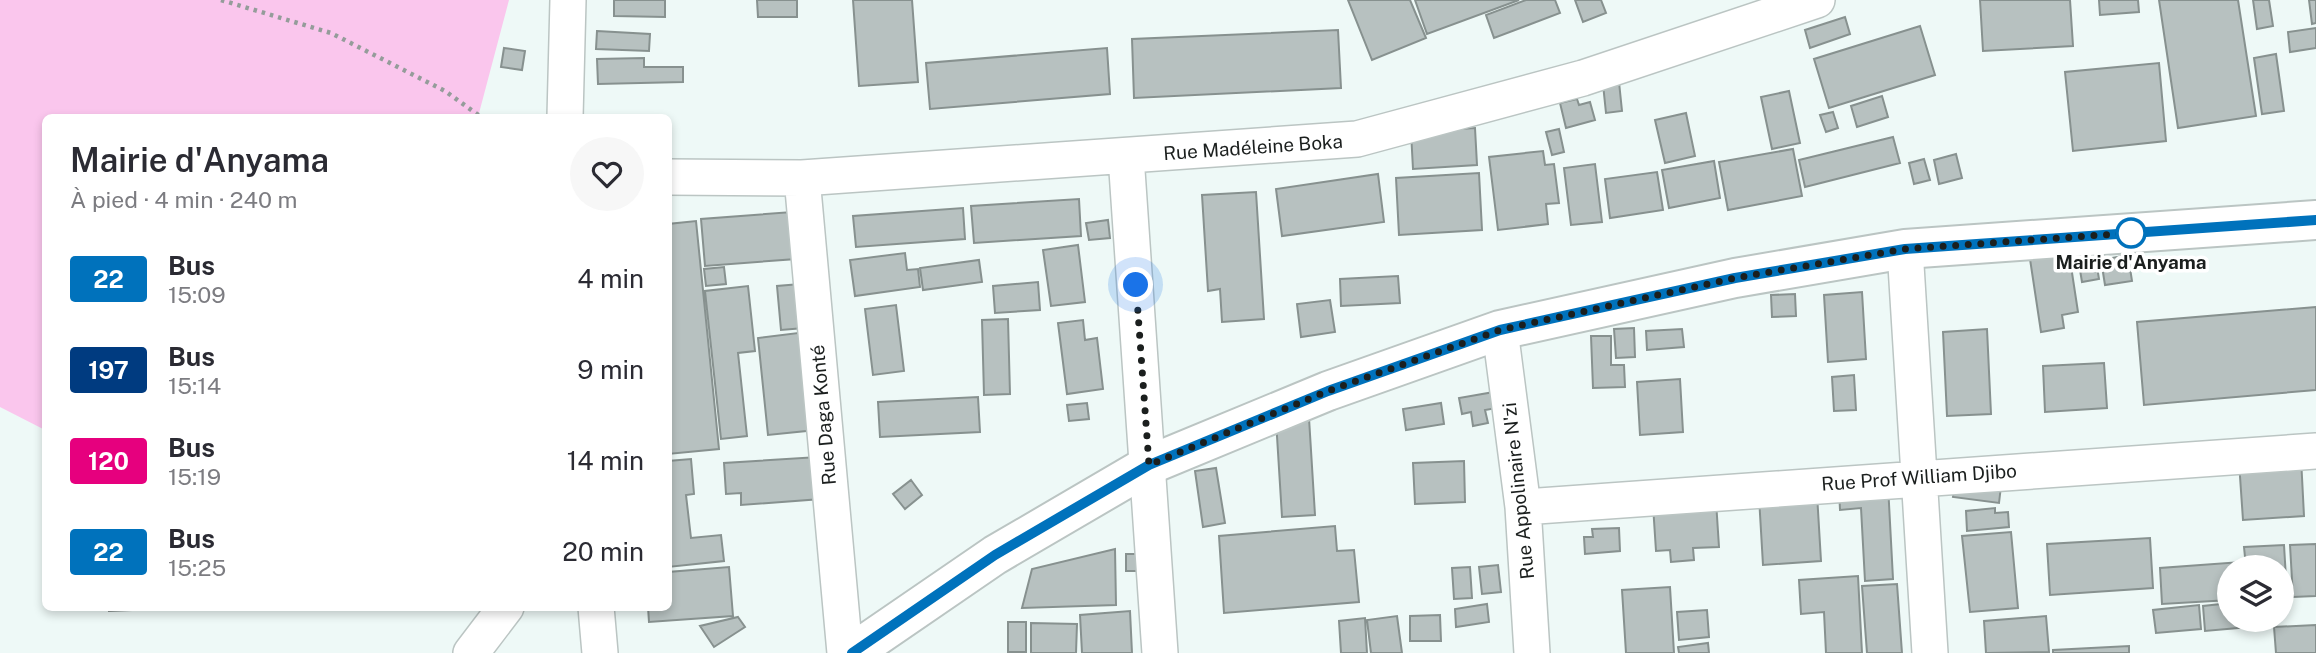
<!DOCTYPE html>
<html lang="fr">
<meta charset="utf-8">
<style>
body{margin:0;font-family:"Public Sans",sans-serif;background:#f7f7f7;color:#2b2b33;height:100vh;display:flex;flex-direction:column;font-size:26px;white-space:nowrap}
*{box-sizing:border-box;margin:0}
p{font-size:23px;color:#7c7c81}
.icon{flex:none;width:38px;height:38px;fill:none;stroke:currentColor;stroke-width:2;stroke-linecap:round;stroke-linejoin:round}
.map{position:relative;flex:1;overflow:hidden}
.drawer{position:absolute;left:42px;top:114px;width:630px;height:497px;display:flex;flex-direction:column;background:#fff;border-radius:10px;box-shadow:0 4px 10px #0003}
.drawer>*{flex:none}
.badge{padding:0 14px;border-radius:5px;font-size:24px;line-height:46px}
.buttons{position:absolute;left:2217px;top:555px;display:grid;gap:14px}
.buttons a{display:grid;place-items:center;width:77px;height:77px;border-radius:50%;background:#fff;box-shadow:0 4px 10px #0003;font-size:35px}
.you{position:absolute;width:35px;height:35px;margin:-18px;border:5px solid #fff;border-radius:50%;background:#1a73e8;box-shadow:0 0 0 10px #1a73e833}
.map>.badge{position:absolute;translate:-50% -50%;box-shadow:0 0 0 4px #fff}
.round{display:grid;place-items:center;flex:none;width:74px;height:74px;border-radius:37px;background:#f7f7f7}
.overview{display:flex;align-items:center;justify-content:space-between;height:119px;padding:0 28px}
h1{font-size:33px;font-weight:600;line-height:52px}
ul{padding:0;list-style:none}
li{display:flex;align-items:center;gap:21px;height:91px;padding:0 28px}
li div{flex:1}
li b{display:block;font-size:26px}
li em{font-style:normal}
li .badge{min-width:77px;font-weight:700;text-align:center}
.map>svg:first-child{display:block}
.green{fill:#fac6ed}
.building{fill:#b7c1c0;stroke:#87918f;stroke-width:2}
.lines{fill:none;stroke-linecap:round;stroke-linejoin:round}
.minor-casing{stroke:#bbc5c3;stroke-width:38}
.primary-casing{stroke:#bbc5c3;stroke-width:42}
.path{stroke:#949c9a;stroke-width:4.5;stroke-dasharray:3.5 5;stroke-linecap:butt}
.minor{stroke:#fff;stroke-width:35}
.primary{stroke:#fff;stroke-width:38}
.line-casing{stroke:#fff;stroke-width:16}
.line{stroke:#0072bc;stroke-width:10}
.walk{stroke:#1b1f1e;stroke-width:7;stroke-dasharray:0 12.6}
.stop-dot{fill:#fff;stroke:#0072bc;stroke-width:3.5}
.labels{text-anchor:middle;stroke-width:7;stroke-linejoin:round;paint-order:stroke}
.street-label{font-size:19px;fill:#1b1f1e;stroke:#fff}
.stop-label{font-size:19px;font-weight:bold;fill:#1b1f1e;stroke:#fff}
</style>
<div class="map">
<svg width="2316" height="653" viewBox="0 0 2316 653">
<rect width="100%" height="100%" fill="#eef9f7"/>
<path class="green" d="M0,0H509L478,117H46L45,430L0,407Z"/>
<path class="building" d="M614,0H665V17L614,16Z
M757,0H797V17H758Z
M853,0H912L918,82L859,86Z
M1348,0H1410L1426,38L1372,60Z
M1415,0H1519L1427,34Z
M1526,0H1555L1560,13L1494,38L1486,15Z
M1575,0H1601L1606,13L1583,22Z
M1980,0H2070L2073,46L1983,51Z
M2099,0H2138L2139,12L2100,15Z
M2159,0H2238L2256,116L2178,128Z
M2253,0H2269L2273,26L2257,29Z
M2309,0H2316V23L2312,24Z
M1845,17L1850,34L1810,48L1805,30Z
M1920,26L1935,75L1829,108L1814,59Z
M2316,28V48L2290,52L2288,32Z
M1338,30L1341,88L1134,98L1132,39Z
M597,31L650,34L649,51L596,49Z
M504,48L525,51L522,70L501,67Z
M1107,48L1110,94L930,109L926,63Z
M2276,54L2284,111L2262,114L2254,58Z
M644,58V67H683V82L598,84L597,59Z
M2159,63L2166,141L2073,151L2065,72Z
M1619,82L1622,111L1606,113L1603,84Z
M1789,91L1800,143L1772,149L1761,97Z
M1882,96L1888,117L1857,127L1851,106Z
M1577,99L1579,105L1590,102L1595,120L1566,128L1560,103Z
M1833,112L1838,128L1826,132L1820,115Z
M1686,113L1695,156L1665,163L1655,120Z
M1475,128L1477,165L1413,169L1411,132Z
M1559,129L1564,152L1552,155L1546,132Z
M1893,137L1900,163L1805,187L1799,160Z
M1793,149L1802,196L1728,210L1719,162Z
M1543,151L1545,165L1554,164L1559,203L1546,204L1548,224L1498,230L1489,157Z
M1956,154L1962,178L1939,184L1934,160Z
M1924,159L1930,180L1914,184L1909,163Z
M1714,161L1720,198L1669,208L1662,170Z
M1595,164L1602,222L1571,225L1564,168Z
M1657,172L1663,210L1610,218L1605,179Z
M1479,173L1482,230L1399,235L1396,178Z
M1378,174L1384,222L1282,236L1276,189Z
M1256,192L1264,319L1222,322L1220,289L1208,291L1202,195Z
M1079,199L1081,236L974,243L971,206Z
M963,208L965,239L856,247L853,216Z
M792,212L796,259L705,266L701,219Z
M1108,220L1110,238L1089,240L1086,223Z
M696,221L719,449L668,454V224Z
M1078,245L1085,302L1051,306L1043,250Z
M905,253L907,270L918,269L920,287L855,296L850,260Z
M2069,253L2078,312L2062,315L2064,328L2041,332L2030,259Z
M2095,255L2099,279L2082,282L2078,258Z
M2128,255L2132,281L2105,285L2101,260Z
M979,260L982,282L923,290L920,268Z
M724,267L726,284L706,286L704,269Z
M1398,276L1400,303L1341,306L1340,279Z
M1038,282L1040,310L995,313L993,286Z
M800,284L804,328L781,330L777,286Z
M748,286L755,351L738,353L747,436L721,439L705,291Z
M1862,292L1866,359L1828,362L1824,295Z
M1795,294L1796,316L1772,317L1771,295Z
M1330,300L1335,332L1301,337L1297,304Z
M896,305L904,371L873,375L865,309Z
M2316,307V390L2144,405L2137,322Z
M1008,319L1010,394L984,395L982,320Z
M1083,320L1085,340L1097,338L1103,389L1067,394L1058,323Z
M1634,328L1635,357L1616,358L1614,329Z
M1682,329L1684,347L1647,350L1646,331Z
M1987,329L1991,414L1947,416L1943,332Z
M806,332L816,430L768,435L758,338Z
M1591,336H1611V365H1624L1625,387L1593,388Z
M2104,363L2107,408L2045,412L2043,366Z
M1854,375L1856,410L1834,411L1832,377Z
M1680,379L1683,432L1640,435L1637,382Z
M1494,392L1497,408L1485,410L1488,423L1473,426L1471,412L1462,414L1459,398Z
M978,397L980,432L880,437L878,402Z
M1087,403L1089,419L1069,421L1067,405Z
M1441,403L1444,424L1406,430L1403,409Z
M1309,418L1315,515L1282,517L1276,420Z
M818,457L821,499L741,505V493L726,494L724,463Z
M2301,458L2304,516L2243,520L2239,462Z
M691,459L694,494L686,495L691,538L721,535L724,561L668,567V461Z
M1464,461L1465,502L1415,504L1413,463Z
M1216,468L1225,523L1203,527L1195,471Z
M1956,475L2001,486L1999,503L1953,497Z
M911,480L922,495L905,509L893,494Z
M1888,485L1893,579L1865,581L1861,508L1840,510L1839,488Z
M1817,494L1821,561L1763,565L1759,497Z
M1716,501L1719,547L1693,548L1694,560L1671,562L1670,550L1656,551L1653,505Z
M1995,508V513L2008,512L2009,527L1967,531L1966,511Z
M1335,526L1337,551L1354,550L1359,602L1224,613L1219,536Z
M1619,528L1620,551L1585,554L1584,537H1593L1592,529Z
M2011,532L2018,608L1970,612L1962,536Z
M2150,538L2153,588L2050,595L2047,544Z
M2316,544V596L2293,597L2290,545Z
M2284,545L2287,595L2282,596V567H2246L2244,547Z
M1115,549L1116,605L1022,608L1032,569Z
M1126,554H1149V571H1126Z
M2241,562V567H2230V600L2162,604L2160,568Z
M1498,565L1501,592L1482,594L1479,567Z
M729,567L733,616L649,622L648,607H668V572Z
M1470,567L1472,598L1454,599L1452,568Z
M1858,576L1862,653H1826L1824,612L1801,614L1799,580Z
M1897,584L1902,653H1867L1862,586Z
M1670,587L1674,653H1626L1622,590Z
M2230,603V620H2248L2249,627L2205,631L2203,606Z
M1487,604L1489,622L1456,627L1455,609Z
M2199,605L2201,629L2156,633L2153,610Z
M109,607H205L109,611Z
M1707,610L1709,637L1679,640L1677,612Z
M1130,611L1132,653H1082L1080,615Z
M1440,615L1441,641H1410V616Z
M1397,616L1402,653H1371L1367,620Z
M2046,616L2049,652L1986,653L1984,621Z
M738,617L745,627L714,647L700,626Z
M1365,618L1367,653H1341L1339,621Z
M1008,622H1026V652H1008Z
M1031,623L1077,624L1076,653H1031Z
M2316,625V653H2276L2274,627Z
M1708,643L1709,653H1679L1678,647Z
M2129,646V653H2053V650Z"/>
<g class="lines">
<g class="minor-casing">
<path id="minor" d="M565,117L568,0
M1126,156L1160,653
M668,177L802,178L1357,139L1583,78L1817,0
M802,178L845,653
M1905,249L1930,653
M1500,330L1523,507L1532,653
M1523,507L2316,451
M596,607L600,653
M471,653L506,607"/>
</g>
<g class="primary-casing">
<path id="primary" d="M852,653L995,555L1149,465L1328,391L1500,330L1735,278L1905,249L2316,220"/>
</g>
<path class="path" d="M221,0L331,33L445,91L481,117"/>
<use href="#minor" class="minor"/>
<use href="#primary" class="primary"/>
</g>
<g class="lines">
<g class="line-casing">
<path id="line" d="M852,653L995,555L1149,465L1328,391L1500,330L1735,278L1905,249L2316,220"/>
</g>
<use href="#line" class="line"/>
<path class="walk" d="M1136,285L1149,465L1328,391L1500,330L1735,278L1905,249L2131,233"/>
</g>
<circle class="stop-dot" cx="2131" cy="233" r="14"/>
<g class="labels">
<g class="street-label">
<text transform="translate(1253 147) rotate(-4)" y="7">Rue Madéleine Boka</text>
<text transform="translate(823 415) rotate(-95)" y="7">Rue Daga Konté</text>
<text transform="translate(1919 477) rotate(-4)" y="7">Rue Prof William Djibo</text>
<text transform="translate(1518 491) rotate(-96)" y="7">Rue Appolinaire N'zi</text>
</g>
<g class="stop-label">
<text x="2131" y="269">Mairie d'Anyama</text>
</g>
</g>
</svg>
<div class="buttons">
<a><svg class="icon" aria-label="layers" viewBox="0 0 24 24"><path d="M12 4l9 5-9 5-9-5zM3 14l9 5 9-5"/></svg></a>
</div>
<div class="you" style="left:1136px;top:285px"></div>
<section class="drawer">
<div class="overview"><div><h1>Mairie d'Anyama</h1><p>À pied · 4 min · 240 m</p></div><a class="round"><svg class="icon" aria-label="heart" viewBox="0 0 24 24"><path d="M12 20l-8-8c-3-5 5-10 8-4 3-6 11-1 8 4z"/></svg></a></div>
<ul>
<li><span class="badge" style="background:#0072bc;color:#fff">22</span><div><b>Bus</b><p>15:09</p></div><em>4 min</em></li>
<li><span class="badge" style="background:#003b80;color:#fff">197</span><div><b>Bus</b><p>15:14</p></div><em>9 min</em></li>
<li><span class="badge" style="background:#e6007e;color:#fff">120</span><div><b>Bus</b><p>15:19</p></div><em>14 min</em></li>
<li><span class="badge" style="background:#0072bc;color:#fff">22</span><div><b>Bus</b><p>15:25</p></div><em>20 min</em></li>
</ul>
</section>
</div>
